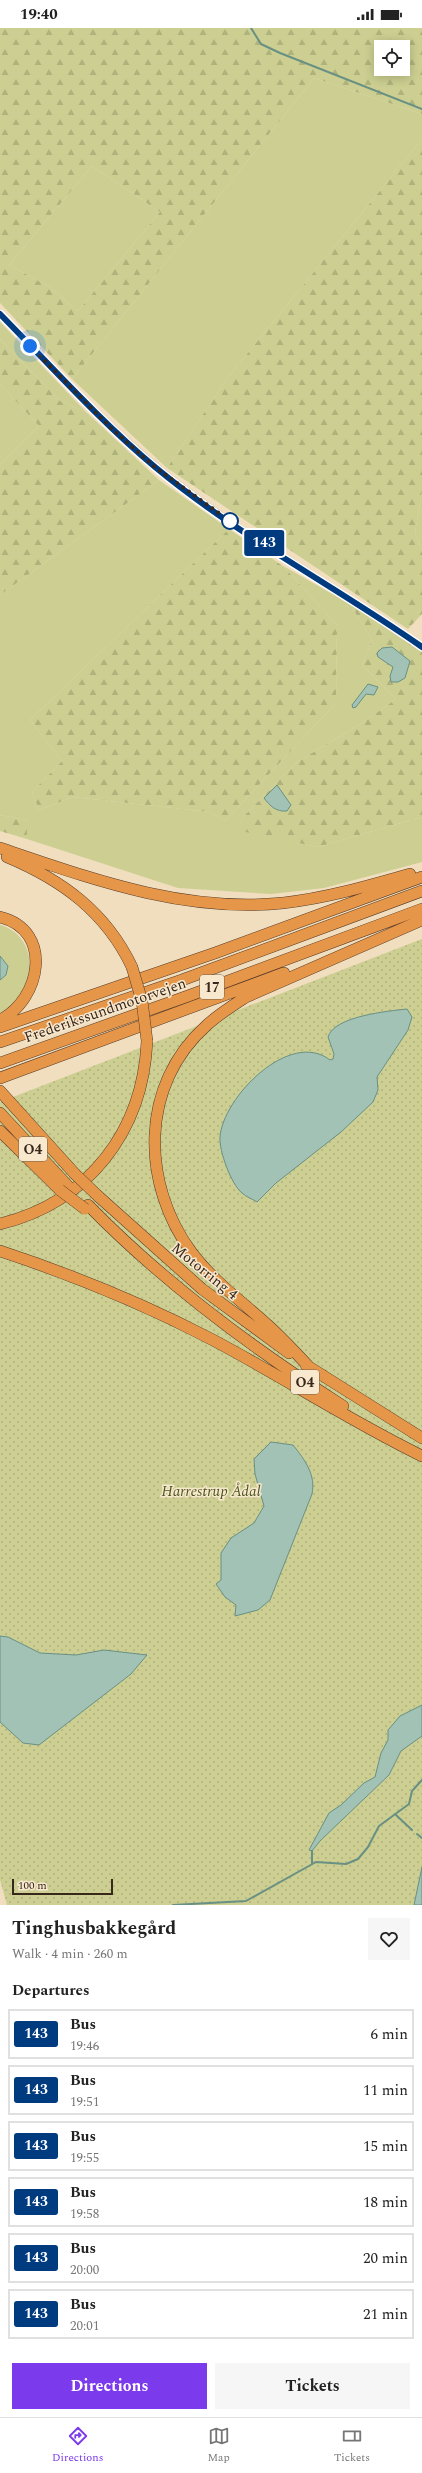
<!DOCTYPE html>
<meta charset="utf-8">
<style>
body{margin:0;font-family:Spectral,serif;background:#f6f6f6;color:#222;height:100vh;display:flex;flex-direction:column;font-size:15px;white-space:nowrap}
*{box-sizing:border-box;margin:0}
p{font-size:13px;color:#767676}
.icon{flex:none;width:22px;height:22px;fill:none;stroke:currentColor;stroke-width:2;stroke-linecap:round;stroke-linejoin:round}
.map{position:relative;height:1877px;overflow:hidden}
.panel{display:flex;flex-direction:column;background:#fff;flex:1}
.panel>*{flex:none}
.badge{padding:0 8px;border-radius:3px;font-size:14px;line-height:26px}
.tools{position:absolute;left:374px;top:12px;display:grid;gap:8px}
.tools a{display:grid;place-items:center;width:36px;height:36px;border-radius:0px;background:#fff;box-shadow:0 2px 10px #0003;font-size:20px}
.scale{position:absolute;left:12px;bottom:10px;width:101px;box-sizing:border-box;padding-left:4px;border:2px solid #38271b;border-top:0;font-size:11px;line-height:14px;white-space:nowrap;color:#38271b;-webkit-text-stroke:3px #f7e8ce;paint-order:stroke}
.you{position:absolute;width:20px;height:20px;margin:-10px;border:3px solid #fff;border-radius:50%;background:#1a73e8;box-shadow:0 0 0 6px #1a73e833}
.map>.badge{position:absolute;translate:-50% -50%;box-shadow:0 0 0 2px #fff}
h2{padding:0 12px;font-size:15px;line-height:36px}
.round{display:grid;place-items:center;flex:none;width:42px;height:42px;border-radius:0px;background:#f6f6f6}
.overview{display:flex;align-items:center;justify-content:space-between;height:68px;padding:0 12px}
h1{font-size:19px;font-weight:700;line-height:30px}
.cta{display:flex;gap:8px;margin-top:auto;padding:8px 12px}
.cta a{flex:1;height:46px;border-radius:0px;background:#7c3aed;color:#fff;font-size:16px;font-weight:700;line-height:46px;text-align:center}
.cta a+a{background:#f6f6f6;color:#222}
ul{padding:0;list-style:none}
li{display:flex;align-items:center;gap:12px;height:50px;margin:0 8px 6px;padding:0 4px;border:2px solid #e0e0e0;border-radius:0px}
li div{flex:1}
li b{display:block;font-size:15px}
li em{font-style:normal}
li .badge{min-width:44px;font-weight:700;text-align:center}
.status{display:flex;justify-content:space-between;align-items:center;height:28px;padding:0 20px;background:#fff;direction:ltr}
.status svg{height:11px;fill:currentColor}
.menu{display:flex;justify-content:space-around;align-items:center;height:56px;border-top:1px solid #e0e0e0;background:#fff;font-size:11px;color:#767676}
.menu a{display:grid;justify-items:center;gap:2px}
.menu .current{color:#7c3aed}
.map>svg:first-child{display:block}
.grass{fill:#cccf91}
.forest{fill:url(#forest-firs);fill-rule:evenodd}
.park{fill:url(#park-dots)}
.water{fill:#a2c2b6;stroke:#689083}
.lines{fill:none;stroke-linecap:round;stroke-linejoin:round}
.stream{stroke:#689083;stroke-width:2}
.minor-casing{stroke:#8a6e55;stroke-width:8}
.highway-casing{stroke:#573c2a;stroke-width:12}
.minor{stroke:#fbebd1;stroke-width:7}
.highway{stroke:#e69648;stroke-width:11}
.highway-bridge-casing{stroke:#573c2a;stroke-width:12;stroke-linecap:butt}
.highway-bridge{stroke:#e69648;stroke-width:11}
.line-casing{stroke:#fff;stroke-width:9}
.line{stroke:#003b80;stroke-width:6}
.walk{stroke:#38271b;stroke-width:4;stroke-dasharray:0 7.2}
.stop-dot{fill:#fff;stroke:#003b80;stroke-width:2}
.labels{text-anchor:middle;stroke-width:3;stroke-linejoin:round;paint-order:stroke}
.shield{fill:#f7e8ce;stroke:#716151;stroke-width:1}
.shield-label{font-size:14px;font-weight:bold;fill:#38271b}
.street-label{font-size:15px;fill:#38271b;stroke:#f7e8ce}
.park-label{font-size:15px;font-style:italic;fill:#4c5620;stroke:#f7e8ce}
</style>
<div class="status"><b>19:40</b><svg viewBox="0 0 49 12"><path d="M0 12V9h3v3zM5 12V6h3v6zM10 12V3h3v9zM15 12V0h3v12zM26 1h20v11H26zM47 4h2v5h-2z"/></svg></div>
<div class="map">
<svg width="422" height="1877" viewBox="0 0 422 1877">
<defs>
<pattern id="forest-firs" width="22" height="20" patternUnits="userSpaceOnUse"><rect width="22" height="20" fill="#cccf91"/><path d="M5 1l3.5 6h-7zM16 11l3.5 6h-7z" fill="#b0b27c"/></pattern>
<pattern id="park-dots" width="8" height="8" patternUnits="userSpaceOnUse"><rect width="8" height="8" fill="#cccf91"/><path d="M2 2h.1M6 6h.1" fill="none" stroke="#b0b27c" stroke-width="1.8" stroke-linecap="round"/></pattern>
</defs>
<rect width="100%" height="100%" fill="#f0debe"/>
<path class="grass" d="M314,50L422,86V111L226,352L167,440L72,351Z
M92,138L160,184L78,283L48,258L9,237Z
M0,294L86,384L60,373L0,311Z
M0,356L39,398L0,437Z
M159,452L229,501L30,692L62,733L32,764L39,782L73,769L210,784L225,793L336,675L337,597L283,538L350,576L372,612L362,637L396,671L365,693L297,734L243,789L237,801L318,819L422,789V834L324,860L271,866L178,860L27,811V792L0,787V567Z
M422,464V524L415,504Z
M0,897C27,904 36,934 26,959C22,970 10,979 0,985Z"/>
<path class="forest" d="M0,0H422V86L314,50L72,351L0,275ZM381,19H403V41H381ZM92,138L160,184L78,283L48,258L9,237Z
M422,111V464L415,504L422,524V586L408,601L167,440L226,352Z
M0,311L60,373L86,384L159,452L0,567V437L39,398L0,356Z
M229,501L283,538L337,597L336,675L225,793L210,784L73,769L39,782L32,764L62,733L30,692Z
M350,576L422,624V789L318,819L236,802L243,789L297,734L365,693L396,671L362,637L372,612Z
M0,787L27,792V811L0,803Z"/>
<path class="park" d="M422,911V1877H7L0,1852V1074Z"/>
<path class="water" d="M392,619L410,633L405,650L398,654H391L390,648L393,639L378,629L377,625L382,620Z
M368,656L378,659L374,667L366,666L356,679L353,680L352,677Z
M277,757L291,777L287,783C276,784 270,778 264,770Z
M0,928L8,938L6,947L0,952Z
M407,981L412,989L408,1002L377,1049L378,1062L373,1074L341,1104L276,1155L257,1174C253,1171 246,1169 242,1165C231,1156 219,1123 220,1109C223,1069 290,1001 330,1032L333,1031L334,1026L328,1009C334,988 389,983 407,981Z
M271,1414L293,1417C305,1432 316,1447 312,1466L270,1572L258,1582L235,1588L236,1577L225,1569L216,1556L221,1552V1525L231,1510L254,1495L264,1478L255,1446L254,1431Z
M0,1608L8,1609L40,1625L76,1627L104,1622L147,1627L131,1646L39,1717L23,1715L0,1694Z
M422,1677V1708L401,1723L389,1747L320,1813L312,1823L309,1822L329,1785L341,1777L364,1755L375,1749L381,1725L388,1712V1702L400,1688Z
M422,1839V1877H414Z"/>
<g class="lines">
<path class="stream" d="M251,0L261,16L280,25L422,81
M396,1787L412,1802
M417,1806L422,1810
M312,1836V1823
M173,1877L246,1873L316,1834L346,1836L358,1831L368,1819L379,1798L409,1776L412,1763L422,1752"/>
<g class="minor-casing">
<path id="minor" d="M0,286C51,338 100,393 156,439C238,507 334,558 422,619"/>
</g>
<g class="highway-casing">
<path id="highway" d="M0,820C92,851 184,885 283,875C327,870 368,858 410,846
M7,829C62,852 106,884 132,939
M0,889C54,902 41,972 0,992
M0,999L215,925L422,849
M0,1014L182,952L422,863
M0,1035L188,968L422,881
M0,1050L284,945
M0,1063L75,1146
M0,1085L67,1157
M0,1103L60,1162
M98,1168L202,1261L289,1325
M88,1177C164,1255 252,1320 343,1378
M0,1196C89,1174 143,1103 147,1013
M0,1223C73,1247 144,1276 213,1312C283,1349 350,1393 422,1428
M306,1337L422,1410
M311,1341C298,1327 285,1313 271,1300C244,1275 214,1254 192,1225C141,1156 139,1057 207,997C219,986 232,978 246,969L422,892"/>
</g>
<use href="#minor" class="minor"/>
<use href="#highway" class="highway"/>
<g class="highway-bridge-casing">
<path id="highway-bridge" d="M132,939L142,973L147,1013
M75,1146L98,1168
M60,1162L85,1181"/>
</g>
<use href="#highway-bridge" class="highway-bridge"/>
</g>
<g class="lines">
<g class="line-casing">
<path id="line" d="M0,286C51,338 100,393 155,439C238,508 335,558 422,619"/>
</g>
<use href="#line" class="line"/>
<path class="walk" d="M30,318L111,400L156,440L230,493"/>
</g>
<circle class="stop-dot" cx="230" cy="493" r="8"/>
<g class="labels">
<g class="shield">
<rect x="200" y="947" width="24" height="24" rx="3"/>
<rect x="19" y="1109" width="28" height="24" rx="3"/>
<rect x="291" y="1342" width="28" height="24" rx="3"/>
</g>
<g class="shield-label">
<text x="212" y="964">17</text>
<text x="33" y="1126">O4</text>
<text x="305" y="1359">O4</text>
</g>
<g class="street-label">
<text transform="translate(105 982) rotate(-19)" y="5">Frederikssundmotorvejen</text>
<text transform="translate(205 1243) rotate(39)" y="5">Motorring 4</text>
</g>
<g class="park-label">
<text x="211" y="1468">Harrestrup Ådal</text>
</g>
</g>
</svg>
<div class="tools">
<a><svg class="icon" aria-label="locate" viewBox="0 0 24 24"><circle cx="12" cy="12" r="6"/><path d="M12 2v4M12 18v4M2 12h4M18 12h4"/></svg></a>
</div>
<div class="scale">100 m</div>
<div class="you" style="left:30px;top:318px"></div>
<b class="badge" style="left:264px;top:515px;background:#003b80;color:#fff">143</b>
</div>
<section class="panel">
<div class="overview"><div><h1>Tinghusbakkegård</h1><p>Walk · 4 min · 260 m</p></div><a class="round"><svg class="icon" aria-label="heart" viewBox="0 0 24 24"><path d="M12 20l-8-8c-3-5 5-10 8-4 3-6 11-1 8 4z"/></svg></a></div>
<h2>Departures</h2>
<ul>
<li><span class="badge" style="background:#003b80;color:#fff">143</span><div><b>Bus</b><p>19:46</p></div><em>6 min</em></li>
<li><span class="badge" style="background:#003b80;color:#fff">143</span><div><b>Bus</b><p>19:51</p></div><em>11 min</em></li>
<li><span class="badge" style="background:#003b80;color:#fff">143</span><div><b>Bus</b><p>19:55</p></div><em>15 min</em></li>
<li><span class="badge" style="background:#003b80;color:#fff">143</span><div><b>Bus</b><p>19:58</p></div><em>18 min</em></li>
<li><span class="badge" style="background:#003b80;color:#fff">143</span><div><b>Bus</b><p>20:00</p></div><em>20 min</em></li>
<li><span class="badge" style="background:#003b80;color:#fff">143</span><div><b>Bus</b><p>20:01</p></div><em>21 min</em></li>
</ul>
<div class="cta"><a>Directions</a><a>Tickets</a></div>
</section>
<nav class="menu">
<a class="current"><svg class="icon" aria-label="directions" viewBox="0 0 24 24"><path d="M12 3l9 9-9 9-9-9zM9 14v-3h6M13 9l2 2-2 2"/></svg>Directions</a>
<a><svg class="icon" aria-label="map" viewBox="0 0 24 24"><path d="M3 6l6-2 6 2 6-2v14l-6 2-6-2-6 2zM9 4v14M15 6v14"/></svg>Map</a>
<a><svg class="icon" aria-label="tickets" viewBox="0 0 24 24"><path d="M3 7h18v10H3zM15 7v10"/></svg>Tickets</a>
</nav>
